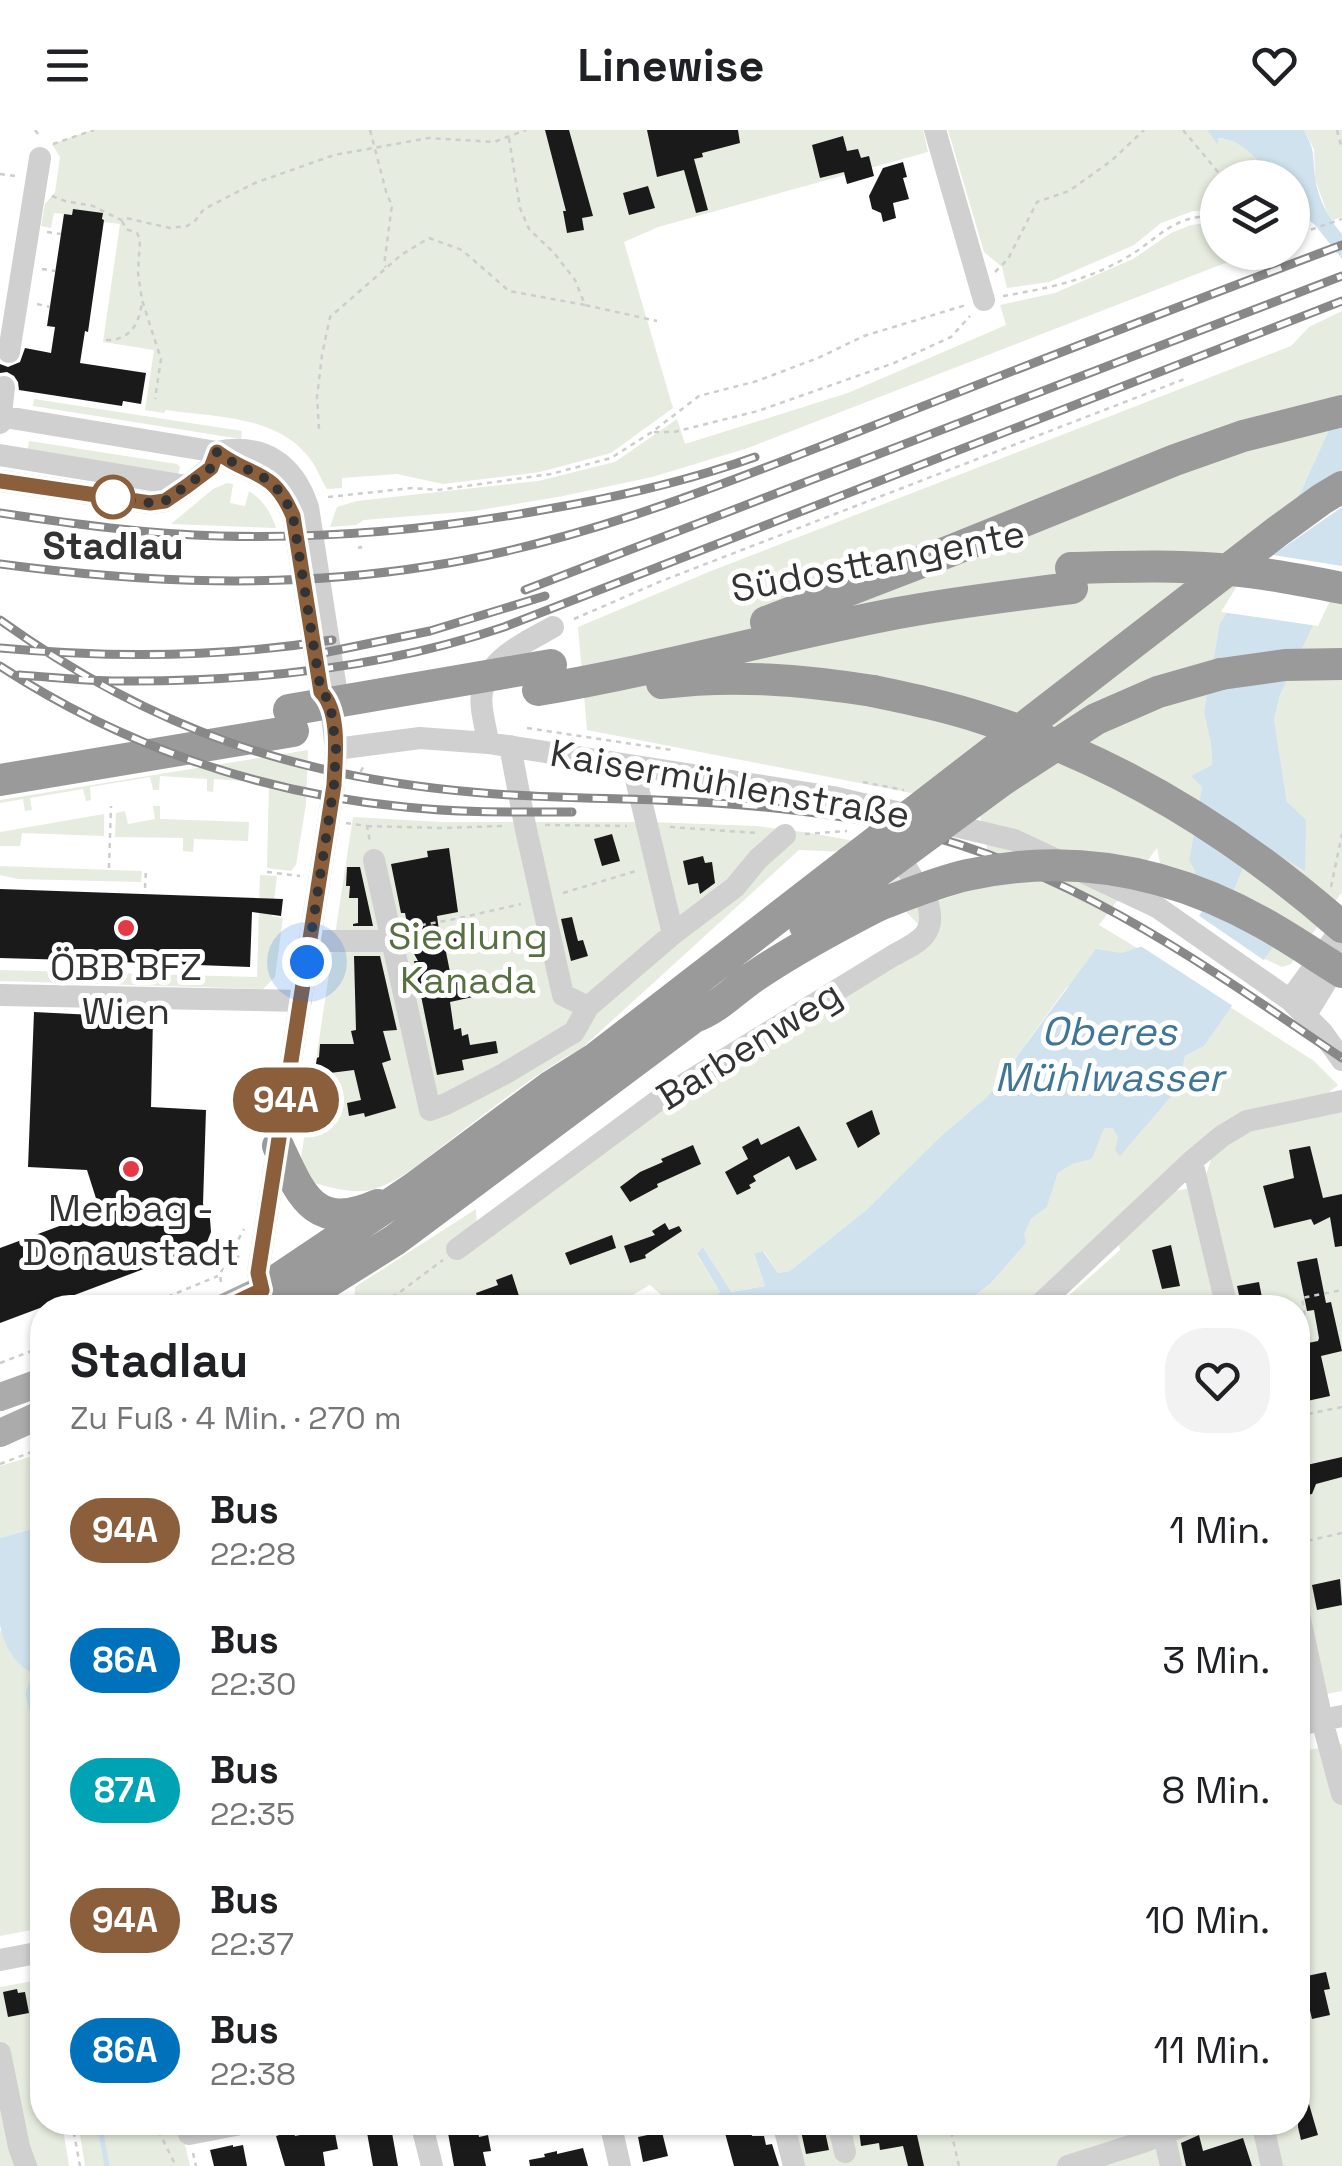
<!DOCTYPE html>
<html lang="de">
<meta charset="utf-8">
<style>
body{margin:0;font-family:"Space Grotesk",sans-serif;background:#f2f2f2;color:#202124;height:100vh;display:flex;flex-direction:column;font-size:38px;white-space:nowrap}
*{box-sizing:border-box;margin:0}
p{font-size:32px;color:#757577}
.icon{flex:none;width:55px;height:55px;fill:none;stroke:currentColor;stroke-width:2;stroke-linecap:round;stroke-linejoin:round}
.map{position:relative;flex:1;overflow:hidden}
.drawer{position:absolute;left:30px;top:1165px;width:1280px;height:840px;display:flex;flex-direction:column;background:#fff;border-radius:40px;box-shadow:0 2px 8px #0004}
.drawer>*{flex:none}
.badge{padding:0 20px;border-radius:32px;font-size:35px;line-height:65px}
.fabs{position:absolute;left:1200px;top:30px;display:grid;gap:20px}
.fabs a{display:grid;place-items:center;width:110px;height:110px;border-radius:50%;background:#fff;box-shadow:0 2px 8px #0004;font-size:50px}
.you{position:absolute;width:50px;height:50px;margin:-25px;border:8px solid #fff;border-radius:50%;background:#1a73e8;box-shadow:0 0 0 15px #1a73e833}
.map>.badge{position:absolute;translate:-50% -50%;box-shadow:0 0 0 5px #fff}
.round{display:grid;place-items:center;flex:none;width:105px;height:105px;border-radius:40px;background:#f2f2f2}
.summary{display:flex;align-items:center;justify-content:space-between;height:170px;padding:0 40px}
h1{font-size:48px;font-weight:800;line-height:75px}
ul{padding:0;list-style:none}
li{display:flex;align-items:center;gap:30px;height:130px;padding:0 40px}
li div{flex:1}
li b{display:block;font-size:38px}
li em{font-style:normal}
li .badge{min-width:110px;font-weight:700;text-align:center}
header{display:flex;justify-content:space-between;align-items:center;height:130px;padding:0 40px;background:#fff;font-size:45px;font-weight:800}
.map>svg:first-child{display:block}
.green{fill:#e6ecdf}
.water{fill:#cfe2ee}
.pier{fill:#fff}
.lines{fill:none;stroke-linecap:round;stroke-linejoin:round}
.stream{stroke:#cfe2ee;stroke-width:5}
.building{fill:#1a1a1a}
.path{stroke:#cdcdcd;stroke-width:2.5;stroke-dasharray:5 5;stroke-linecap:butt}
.minor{stroke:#d0d0d0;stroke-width:22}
.major{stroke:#ababab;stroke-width:28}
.highway{stroke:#9a9a9a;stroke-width:32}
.rail-casing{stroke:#888;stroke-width:9}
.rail{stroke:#fff;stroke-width:5;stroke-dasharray:15;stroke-linecap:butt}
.highway-bridge{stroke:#9a9a9a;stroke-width:32}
.line-casing{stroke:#fff;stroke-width:22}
.line{stroke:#8b5e3c;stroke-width:15}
.walk{stroke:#333;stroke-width:10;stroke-dasharray:0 18}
.stop-dot{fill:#fff;stroke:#8b5e3c;stroke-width:5}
.poi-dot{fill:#e63946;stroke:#fff;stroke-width:4}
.labels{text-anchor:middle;stroke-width:10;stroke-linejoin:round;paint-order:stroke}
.stop-label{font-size:38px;font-weight:bold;fill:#333;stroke:#fff}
.street-label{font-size:38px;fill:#333;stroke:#fff}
.park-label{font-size:38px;fill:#56703f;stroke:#fff}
.poi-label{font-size:38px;fill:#333;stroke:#fff}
.water-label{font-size:40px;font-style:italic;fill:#3f7597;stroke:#fff}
</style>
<header><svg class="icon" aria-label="menu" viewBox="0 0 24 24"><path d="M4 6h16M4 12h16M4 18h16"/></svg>Linewise<svg class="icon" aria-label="heart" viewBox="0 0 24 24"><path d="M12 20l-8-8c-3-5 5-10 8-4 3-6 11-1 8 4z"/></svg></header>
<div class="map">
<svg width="1342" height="2036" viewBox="0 0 1342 2036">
<rect width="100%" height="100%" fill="#fff"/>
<path class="green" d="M92,0H923L928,22L658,97L624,112L673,278L611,323L540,342L443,354L397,344L342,348V358L327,359C320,348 316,335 307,325C274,285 212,287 166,280L164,283L145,280L154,220L103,212L120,94L104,92L102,83L73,79L72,85L54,83L51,98L41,96L45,74L55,62L60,27L52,14Z
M948,0H1207L1217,13L1218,8C1242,9 1258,32 1274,47L1218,48L1217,80L1193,81L1161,93L1134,115L1049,152L1007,158L1002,137L984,122Z
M1304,0H1342V87L1330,91L1315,49L1314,19Z
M1217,92L1218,122L1251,123L748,318L652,347L563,366L474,381L364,390L356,395L330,397L337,377L357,371L538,351L615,332L677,289L685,314L848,263L1006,195L1000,175L1055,163L1133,129L1171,103L1191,95Z
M1342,181V281L1331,295L1204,581L1211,614L1212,636L1202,657L1189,730L1194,739L1202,781L1166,764L1157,718L1099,795L1137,818L1121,823L1067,857L987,967L942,1005L865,1081L790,1141L778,1143L764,1121L754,1125L765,1156L730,1162L704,1118L697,1125L720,1162L710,1172V1177H671L667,1170L650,1155L611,1177H354L355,1157L476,1079L477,1098L920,796L847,722L799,720L582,918C534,944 493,978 449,1011C426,1028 399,1053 371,1060C350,1064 330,1057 310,1052L301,1028L353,687L441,692H651L757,696L811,703L854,711L935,772L994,751L978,676L587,600L578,497L711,441L1291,216L1309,197Z
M34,269L242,301L241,309L33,276Z
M29,311L177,334L180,337L178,345L27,323Z
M227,353L233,354L230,373L245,376L249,361C263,370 271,382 276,398L171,394L213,359Z
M1342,435V762L1291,834L1282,837L1265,829L1272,817L1235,796L1225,782L1246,731L1278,725L1304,740L1287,672L1274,589L1280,565Z
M308,620L306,674L296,735L291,741L267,738L269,653L214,649L213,662L207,661V649L160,646L159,660H153L150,647L90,657L91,670L86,671L83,659L30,668L32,680L25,681L23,669L0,673V670Z
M153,676H160V689L249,692L248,711L194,709L193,722L183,721V708L115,707L116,683L125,681L128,694L155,689Z
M104,684V706L22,703L20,716H0V702Z
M0,736L142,741L141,752L18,749L0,745Z
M260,745L277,746L272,786L283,788L275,847L263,859L0,851V840L257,847Z
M1230,877L1314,931L1338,955L1326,965L1220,1002L1025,1177L961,1178L991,1153L1026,1113L1023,1104L1031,1089L1047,1077L1058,1043L1073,1034L1092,1029L1103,998L1113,997L1118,1008L1179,957L1185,926L1204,916Z
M1342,978V1561L1321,1565L1298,1452V1178L1232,1177L1206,1045L1213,1023L1243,998Z
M1194,1058L1223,1177L1055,1178L1120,1120L1118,1110L1171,1061Z
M42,1323V1396L0,1408V1336Z
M0,1500L36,1545L42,1544V1798L0,1806Z
M1342,1614V2036H800L790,1993L1298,1992V1622Z
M39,1850L42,1872V1992L62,1993L69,2036H0V1857Z
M78,1993H180L190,2036H85Z"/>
<path class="water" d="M1207,0H1304C1316,23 1312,23 1315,46C1317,67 1329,89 1342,104V129L1315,95L1293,77L1292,48L1274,47C1258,32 1242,9 1218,8V15Z
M1342,281V435L1280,565L1274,589L1287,672L1306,690L1305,741L1278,725L1246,731L1225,782L1235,796L1273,817L1204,916L1185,926L1179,957L1120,1026L1115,1020L1118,1008L1113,998H1104L1092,1029L1073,1034L1058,1043L1047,1077L1031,1089L1024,1104L1026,1113L991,1153L961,1177L884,1175L880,1178L710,1177V1172L720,1162L697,1124L703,1117L731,1162L765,1156L754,1124L763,1121L778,1143L790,1141L865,1081L942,1005L987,967L1096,819L1121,823L1190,801L1202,781L1194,739L1189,730L1202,657L1191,646L1212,635L1211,614L1204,582L1220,494L1301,362L1331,295Z
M42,1396V1544C20,1545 3,1515 0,1495C0,1468 0,1436 0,1408Z"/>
<path class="pier" d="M1342,344V377L1273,425L1342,436V446L1318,496L1221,482L1282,382Z
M1195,783L1268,833L1236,878L1136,813L1186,797Z"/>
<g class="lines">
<path class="stream" d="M36,1543L28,1564L42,1617
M99,1992L107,2036"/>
</g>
<path class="building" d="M545,0H569L593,86L582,88L584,100L567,103L563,81H566Z
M647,0H738L740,13L702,23L703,27L694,29L708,80L696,83L684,40L657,47Z
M843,6L847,21L858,19L861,28L869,26L874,46L847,54L844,42L820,48L812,15Z
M903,32L907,47L903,48L909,69L893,73L896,88L883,92L881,83L872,79L869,66L883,38Z
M648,56L655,78L629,85L623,63Z
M73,79L103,83L102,89L104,90L88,202L85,201L80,233L146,243L141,274L123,271L122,276L19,260L18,252L14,246L7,242L0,243V234L8,237L20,232L25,218L51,223L55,197L47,196L61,104L64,84L72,85Z
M612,704L620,731L602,736L594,709Z
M449,718L458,782L437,786L440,808L475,802L479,816L446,822L452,852L478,847L482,865L450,872L454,900L461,898L462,906L468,904L470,915L496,911L498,923L462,930L464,940L437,945L414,831H418L412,820L405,783H401L391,734L428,727L427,721Z
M703,726L705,733L712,732L715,753L700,764L698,753L688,755L683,731Z
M347,737H360L373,796H353V794L358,793V768H349L350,756H346Z
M0,759L283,769L281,786L252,782L250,837L119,832V838L70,836L71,830L0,828Z
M572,787L578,811L583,810L588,826L571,831L561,789Z
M354,826H380L397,900L383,901L391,930L382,933L396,978L365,987L364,983L349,986L347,973L361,970L354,940L314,945L317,928L319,927L320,914H354L351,901L356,900Z
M34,882L153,888L151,977L206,980L203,1074L210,1089L211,1102L207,1112L196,1123L176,1128L151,1121L157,1134L0,1193V1118L100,1081L87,1040L28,1037Z
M872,980L880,1004L858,1018L846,993Z
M799,996L817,1030L796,1040L789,1026L753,1046L756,1051L749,1055L751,1058L737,1065L725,1042L748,1029L742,1017L758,1008L761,1015Z
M693,1015L701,1034L657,1054L658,1057L630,1072L620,1057L640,1042L663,1032L661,1029Z
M1310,1016L1323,1068L1342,1064V1116L1335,1117L1330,1087L1314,1095L1311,1089L1274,1098L1263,1056L1294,1048L1289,1020Z
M665,1093L669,1100L679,1096L682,1101L645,1125L646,1128L630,1133L624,1116L655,1105L652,1101Z
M612,1105L616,1118L570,1135L565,1123Z
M1171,1115L1180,1156L1162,1159L1152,1120Z
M1317,1128L1326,1173L1331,1172L1342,1221L1321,1226L1330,1266L1298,1273V1215L1318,1211L1319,1208L1314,1180L1307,1181L1297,1132Z
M512,1144L520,1169L481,1178L476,1163L498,1155L496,1150Z
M1259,1152L1264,1178H1242L1237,1156Z
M1342,1327V1347L1316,1354L1312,1364L1298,1367V1337Z
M1340,1449L1342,1475L1317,1480L1312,1455Z
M1326,1842L1330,1859L1324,1860L1330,1885L1312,1889L1302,1847Z
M17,1859L18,1863L25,1862L29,1883L8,1887L3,1862Z
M1302,1950L1318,2005L1301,2010L1298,1997V1951Z
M390,1992L398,2036H373L366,1997Z
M446,1992H476L479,2007L488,2005L491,2021L483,2022L486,2036H454Z
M722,1992H749L752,2006H764L766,2015L772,2014L779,2036H734Z
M799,1992H823L829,2020L806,2024Z
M905,1992H914L924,2036H908L903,2016L880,2020L879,2013L861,2016L859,2000Z
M334,1998L338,2019L323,2022L325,2036H285L276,2006L293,2001L295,2006Z
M662,2002L668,2026L643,2032L638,2007Z
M1199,2005L1203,2021L1243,2008L1252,2036H1186L1181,2013Z
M233,2015V2017L243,2015L247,2036H214L210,2020Z
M583,2018L588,2036H530L529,2030L545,2027L544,2024L557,2021V2024Z"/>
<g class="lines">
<path class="path" d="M35,0L40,7
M370,0L387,65L392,75L384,135L386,137
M1183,0L1223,48
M1337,0L1342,19
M509,8L520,78L529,99L554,123L575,150L585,175L657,191
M53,14L94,0
M0,44L15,46
M52,66L65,71L93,76L121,90L126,88L170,98L187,96L194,92L204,79L255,53L334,25L429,8L494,12L526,0
M122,91L126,99L137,103L140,109L138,143L142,170L161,229L155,269
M47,102L61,104
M1292,106L1342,89
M42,139L55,141
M995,142L1008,129L1037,72L1069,61L1111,31L1144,0
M1003,166C1044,159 1085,151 1122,130C1158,111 1170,84 1218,86
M37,174L50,177
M106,210C130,211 140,193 142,171
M319,299L317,267L322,225L330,187L401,125L429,108L462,120L509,161L585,175
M654,302H674L758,281L894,233L951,207L970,186
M328,367L412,358L438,360L551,344L611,328L652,302L699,266L757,251L818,228L864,206L966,175
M358,418L361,417V422
M574,489L659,452L1187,248
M527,598L672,620
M355,650L364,636
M863,652L904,660
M346,693L367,696L370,712
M545,695L627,696
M367,696L441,698L502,696
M670,697L757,703
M805,704L847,701
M109,738L111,676
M267,742L300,746
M1331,757L1342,704
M145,758L146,739
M563,763L636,741
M411,797L455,789L521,774
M235,1129L237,1112L244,1099
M221,1152C218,1137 228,1132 240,1126
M140,1178L218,1146
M364,1178L396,1165L443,1130
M1308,1205L1302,1168L1342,1160
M0,1233L42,1217
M1298,1286L1342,1277
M0,1334L42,1318
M1298,1413L1342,1403
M72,1992L80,2036
M154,1992L176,2036
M949,1992L959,2036
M193,2023L196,2036"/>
<path class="minor" d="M935,0L984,170
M9,222L40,28
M0,286L217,322C263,313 293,333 308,377L336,559L330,571L336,619L334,655L258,1143L262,1160L268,1172
M0,293L4,257
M217,322C253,349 272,337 293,386L321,562L330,571
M0,325L187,356
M0,351L150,373L165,371L187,356L211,337L217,322
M488,613C486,596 478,574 483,558C491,527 528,511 553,497
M510,616L525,695L563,865L588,877
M336,619L420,608L488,613L833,667L1014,710L1157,777L1290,870L1322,902L1342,930
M633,637L673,804
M374,730L430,980L446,974L504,944L574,902L588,877L673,804L735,757L758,729L785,705
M309,811H391
M0,865L301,871
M1290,870L1342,798
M1305,886L1342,826
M1192,1031L1227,1178
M457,1119L660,969L894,825C917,813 937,805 928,774L894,717
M1036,1178L1192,1031L1222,1006L1247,991L1342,971
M1298,1480L1322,1590L1342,1664
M1298,1595L1342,1586
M0,1830L42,1822
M0,1923L19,2017L26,2036
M421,1992L432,2036
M610,1992L620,2036
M783,1992L794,2036
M838,1992L845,2022
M1161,1992L1171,2036
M1262,1992L1272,2036
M189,2004L251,1992
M1068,2036L1143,2012L1192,1992"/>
<path class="major" d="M224,1178L262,1160
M0,1267L42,1252
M0,1303L42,1284"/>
<path class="highway" d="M766,492L950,421L1175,330L1243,306L1342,281
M1221,544L1285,535L1342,534
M662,553C733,544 803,550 873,561
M538,560C659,540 777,506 898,483C956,472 1014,465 1072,458
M0,650L293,601
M805,796L865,751
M278,1016C301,1065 314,1103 378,1075
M262,1160L414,1058L550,957L596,928L851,731
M283,1178L309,1164L395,1110L694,887C718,879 736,858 758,844C797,818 838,796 879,775"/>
<g class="rail-casing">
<path id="rail" d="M0,383C73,394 147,404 220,406C330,409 439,399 548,379C618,367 688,351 755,327
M0,434C143,453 287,459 430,436C578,413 716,357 855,303C1017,239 1179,176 1342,115
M525,460L1342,146
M0,490C153,600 296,648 483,663C541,668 598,668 656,670C739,673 822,680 903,699C1068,737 1205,835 1342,928
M0,518C111,528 221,528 332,510
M313,525L430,501L545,466
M0,536C122,616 260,663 405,677C460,683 516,682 572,682
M19,545C52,547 85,551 118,551C248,552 381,539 504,497L1342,171"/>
</g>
<use href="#rail" class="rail"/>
<path class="highway-bridge" d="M1071,438C1120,437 1169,435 1219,439C1260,442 1301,450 1342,458
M873,561C911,569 949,577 985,589C1119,631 1237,705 1342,797
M289,580L551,535
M851,731L1278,401L1322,369L1342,357
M865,751L1001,651L1096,589L1158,562L1221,544
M879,775C908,764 937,752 967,745C1071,722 1170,741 1263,793C1290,808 1316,826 1342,842"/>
</g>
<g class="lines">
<g class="line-casing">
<path id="line" d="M0,351L150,373L165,371L187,356L211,338L217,322C253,349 272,337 293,386L321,562C341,582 335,628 334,655L258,1143L262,1160L224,1178"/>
</g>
<use href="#line" class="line"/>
<path class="walk" d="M113,367L150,373L165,371L211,338L217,322C253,349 272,337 293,386L321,562L330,571L336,619L334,655L307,832"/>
</g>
<circle class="stop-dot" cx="113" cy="367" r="20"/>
<g class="poi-dot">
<circle cx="126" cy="798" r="10"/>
<circle cx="131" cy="1039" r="10"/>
</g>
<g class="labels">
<g class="stop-label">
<text x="113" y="429">Stadlau</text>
</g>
<g class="street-label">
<text transform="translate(878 431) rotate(-11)" y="13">Südosttangente</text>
<text transform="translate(730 654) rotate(10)" y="13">Kaisermühlenstraße</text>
<text transform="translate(749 915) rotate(-32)" y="13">Barbenweg</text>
</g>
<g class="park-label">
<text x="468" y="819">Siedlung<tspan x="468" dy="44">Kanada</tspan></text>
</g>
<g class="poi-label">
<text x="126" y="850">ÖBB BFZ<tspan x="126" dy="44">Wien</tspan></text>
<text x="131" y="1091">Merbag -<tspan x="131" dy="44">Donaustadt</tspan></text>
</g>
<g class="water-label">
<text x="1109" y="915">Oberes<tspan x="1109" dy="46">Mühlwasser</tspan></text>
</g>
</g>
</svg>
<div class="fabs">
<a><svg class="icon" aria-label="layers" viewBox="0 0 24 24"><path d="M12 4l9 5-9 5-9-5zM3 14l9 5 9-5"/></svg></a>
</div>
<div class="you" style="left:307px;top:832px"></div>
<b class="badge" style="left:286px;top:970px;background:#8b5e3c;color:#fff">94A</b>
<section class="drawer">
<div class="summary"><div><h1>Stadlau</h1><p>Zu Fuß · 4 Min. · 270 m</p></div><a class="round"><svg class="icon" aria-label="heart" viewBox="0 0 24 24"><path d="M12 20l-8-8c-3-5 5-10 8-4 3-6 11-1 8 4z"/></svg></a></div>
<ul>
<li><span class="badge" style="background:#8b5e3c;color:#fff">94A</span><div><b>Bus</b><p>22:28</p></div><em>1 Min.</em></li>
<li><span class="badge" style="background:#0072bc;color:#fff">86A</span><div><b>Bus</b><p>22:30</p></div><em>3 Min.</em></li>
<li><span class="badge" style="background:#00a3b4;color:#fff">87A</span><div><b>Bus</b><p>22:35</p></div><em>8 Min.</em></li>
<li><span class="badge" style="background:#8b5e3c;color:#fff">94A</span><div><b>Bus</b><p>22:37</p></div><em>10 Min.</em></li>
<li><span class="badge" style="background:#0072bc;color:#fff">86A</span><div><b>Bus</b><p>22:38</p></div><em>11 Min.</em></li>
</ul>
</section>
</div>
